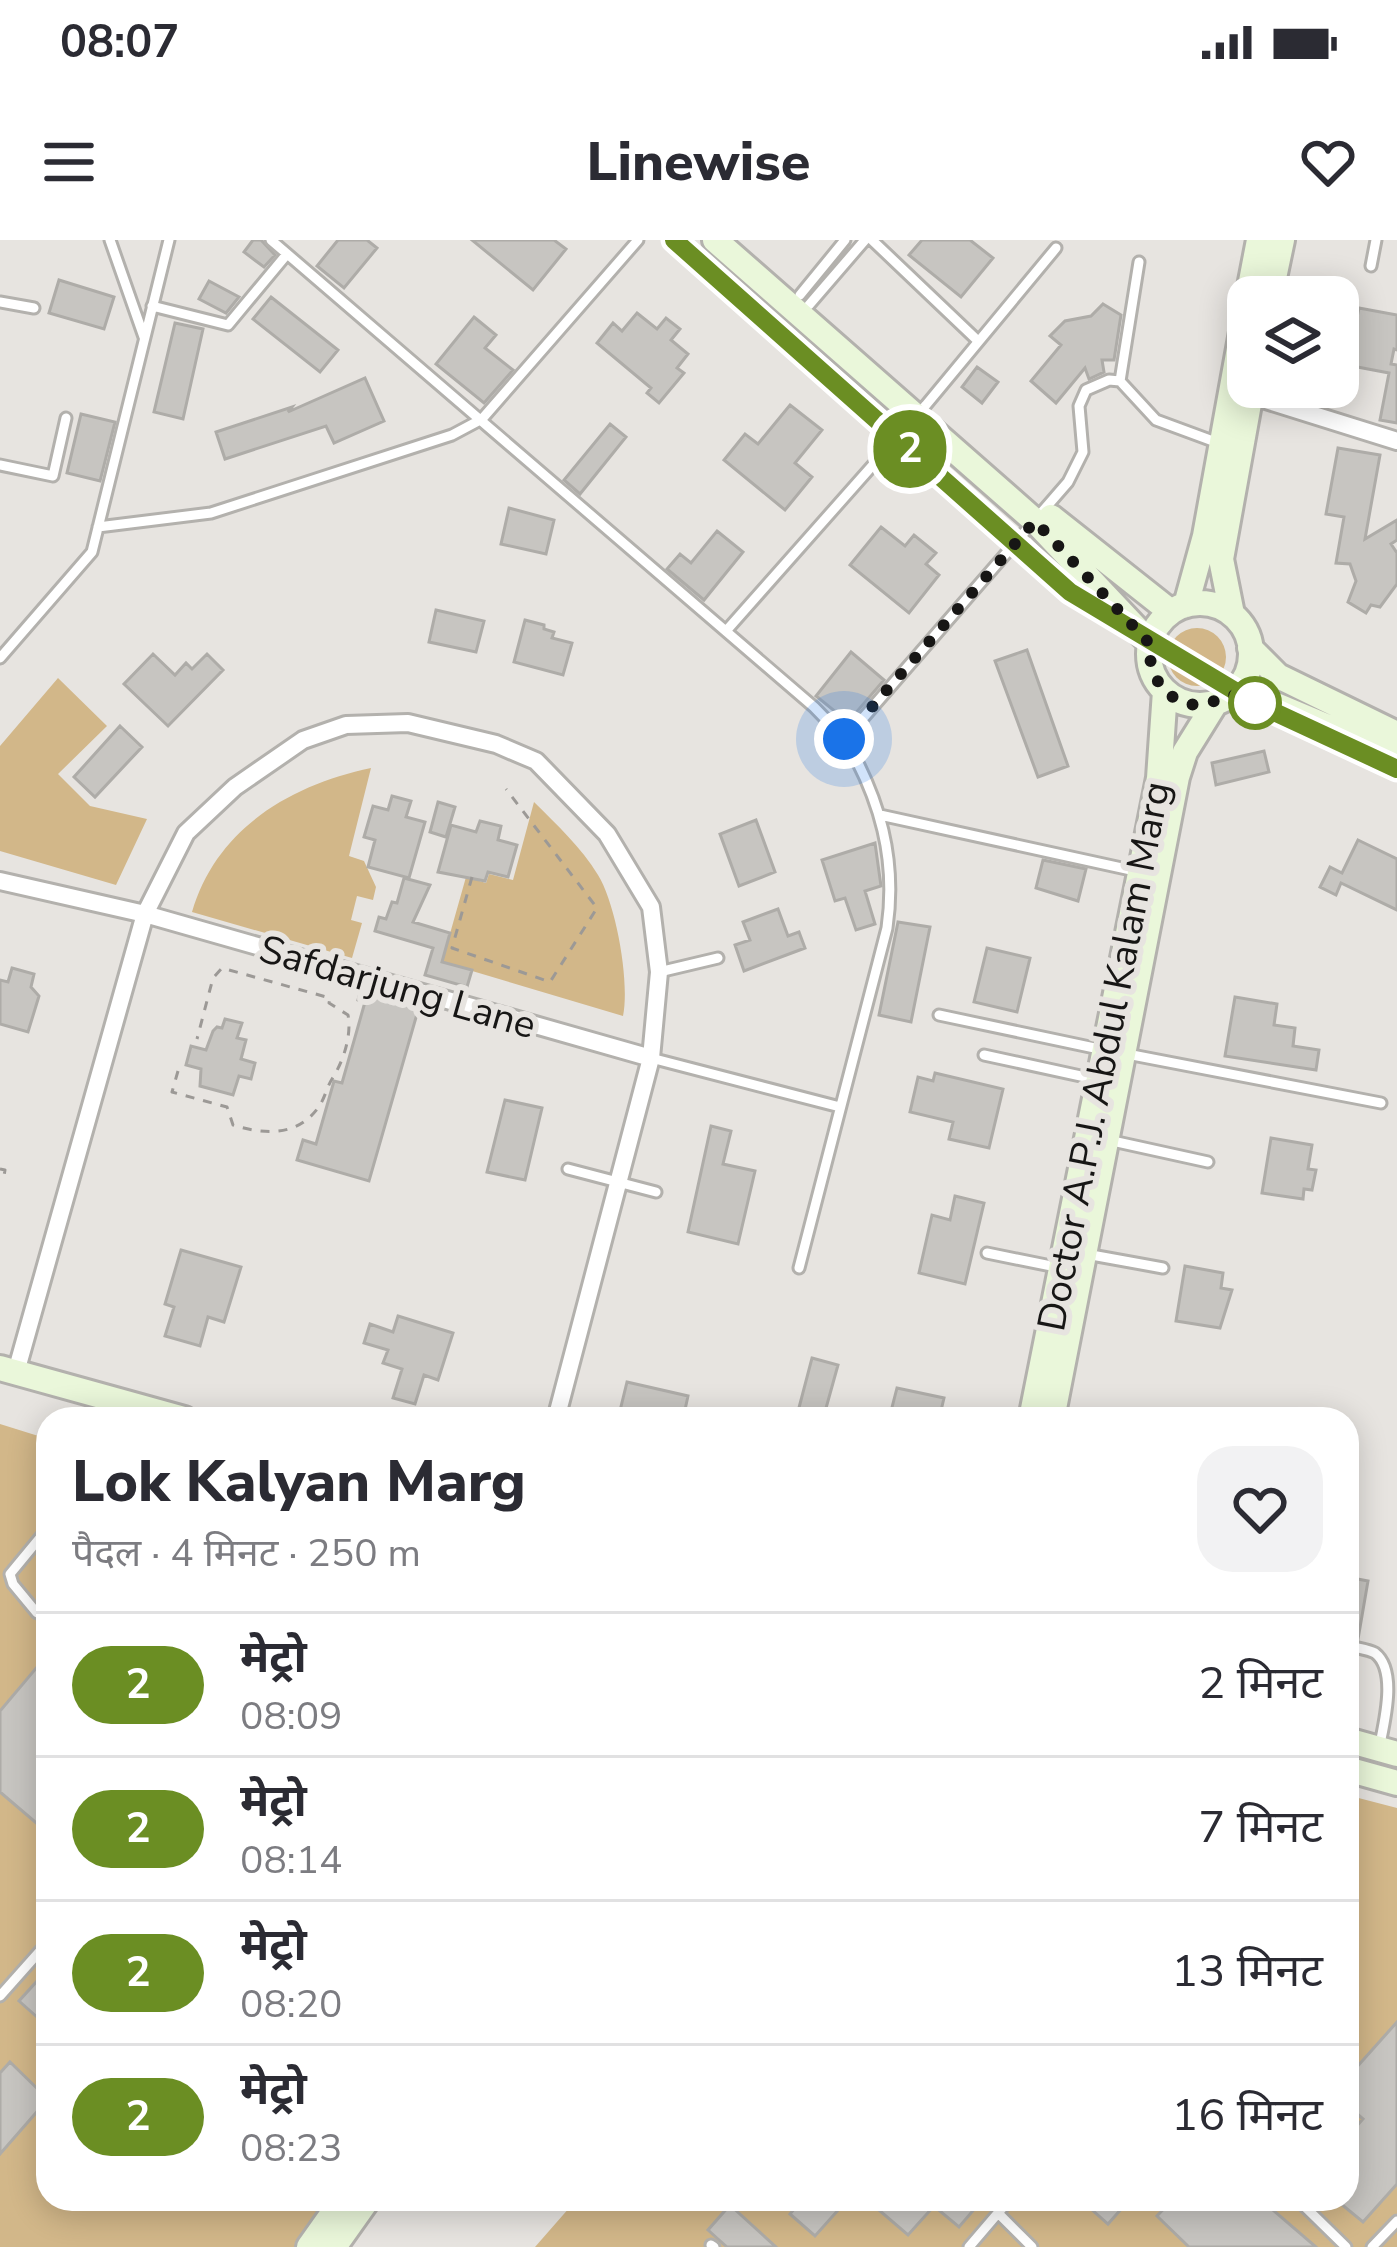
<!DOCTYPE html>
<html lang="hi">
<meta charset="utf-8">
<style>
body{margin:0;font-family:"Nunito Sans","Noto Sans Devanagari",sans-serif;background:#f2f2f3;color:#2b2b33;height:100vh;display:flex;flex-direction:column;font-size:45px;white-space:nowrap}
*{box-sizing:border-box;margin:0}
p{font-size:39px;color:#7c7c81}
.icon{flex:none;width:66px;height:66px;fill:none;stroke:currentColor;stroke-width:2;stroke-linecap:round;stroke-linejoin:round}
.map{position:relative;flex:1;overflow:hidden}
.drawer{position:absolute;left:36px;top:1167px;width:1323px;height:804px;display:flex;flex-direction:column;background:#fff;border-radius:36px;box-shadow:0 6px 30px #0003}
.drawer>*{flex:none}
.badge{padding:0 24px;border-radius:39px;font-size:42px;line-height:78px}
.fabs{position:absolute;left:1227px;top:36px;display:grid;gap:24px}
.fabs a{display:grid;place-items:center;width:132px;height:132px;border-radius:24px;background:#fff;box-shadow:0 6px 30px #0003;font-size:60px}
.you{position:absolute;width:60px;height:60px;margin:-30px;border:9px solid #fff;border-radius:50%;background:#1a73e8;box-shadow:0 0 0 18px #1a73e833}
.map>.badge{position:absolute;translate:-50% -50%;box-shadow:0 0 0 6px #fff}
.round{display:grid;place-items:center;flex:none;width:126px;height:126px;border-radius:36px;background:#f2f2f3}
.summary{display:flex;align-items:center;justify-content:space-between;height:204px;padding:0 36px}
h1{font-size:57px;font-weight:800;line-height:90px}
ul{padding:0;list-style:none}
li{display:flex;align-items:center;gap:36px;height:144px;padding:0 36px;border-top:3px solid #e1e1e2}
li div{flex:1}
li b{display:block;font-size:45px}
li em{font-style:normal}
li .badge{min-width:132px;font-weight:700;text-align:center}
.status{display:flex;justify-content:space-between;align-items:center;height:84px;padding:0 60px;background:#fff;direction:ltr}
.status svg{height:33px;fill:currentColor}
header{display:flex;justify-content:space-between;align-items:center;height:156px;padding:0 36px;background:#fff;font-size:54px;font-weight:800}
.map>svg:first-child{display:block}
.green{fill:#d2b789}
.building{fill:#c7c5c1;stroke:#aeaca8;stroke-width:3}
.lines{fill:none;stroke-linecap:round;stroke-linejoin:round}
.service-casing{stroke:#b3b1ad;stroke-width:15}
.minor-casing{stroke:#b3b1ad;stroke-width:22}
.secondary-casing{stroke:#b3b1ad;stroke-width:30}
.path{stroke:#9c9996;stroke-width:3;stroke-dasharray:9 9;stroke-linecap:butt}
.service{stroke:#fff;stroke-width:9}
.minor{stroke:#fff;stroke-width:16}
.secondary{stroke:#eaf7da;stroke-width:24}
.line-casing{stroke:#fff;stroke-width:27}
.line{stroke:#6b8e23;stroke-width:18}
.walk{stroke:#171615;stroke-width:12;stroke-dasharray:0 21.6}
.stop-dot{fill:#fff;stroke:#6b8e23;stroke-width:6}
.labels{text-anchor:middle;stroke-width:12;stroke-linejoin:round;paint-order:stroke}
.street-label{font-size:39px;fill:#171615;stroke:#e7e4e0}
</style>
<div class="status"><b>08:07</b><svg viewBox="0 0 49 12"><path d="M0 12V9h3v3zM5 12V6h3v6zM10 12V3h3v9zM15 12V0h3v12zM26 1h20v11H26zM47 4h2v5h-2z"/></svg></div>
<header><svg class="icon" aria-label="menu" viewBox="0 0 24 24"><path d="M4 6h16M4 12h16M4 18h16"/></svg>Linewise<svg class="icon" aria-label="heart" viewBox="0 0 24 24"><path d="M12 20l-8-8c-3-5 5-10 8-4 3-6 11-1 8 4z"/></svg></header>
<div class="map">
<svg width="1397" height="2007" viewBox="0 0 1397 2007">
<rect width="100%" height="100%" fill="#e7e4e0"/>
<path class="green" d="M1168 417a29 29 0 1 1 58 0a29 29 0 1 1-58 0Z
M58,438L107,486L58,534L90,566L147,579L116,645L0,611V506Z
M371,528L349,616L364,621L376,647L373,660L357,656L351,680L362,683L352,718L192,672C216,589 290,545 371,528Z
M534,562C557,585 581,607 598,635C616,664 630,742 623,776L442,722L466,637L486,643L489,634L513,640Z
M0,1184L48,1199V1959H332L298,2007H0Z
M1347,1555L1397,1568V2007H535L577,1959H1347Z"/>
<path class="building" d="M253,0H261L275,15L264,27L244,12Z
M338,0H367L377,8L344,48L317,26Z
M472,0H554L566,9L533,50Z
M922,0H970L993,18L961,57L909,15Z
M59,40L114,57L104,89L49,73Z
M209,41L239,57L226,73L199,59Z
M271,57L338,110L320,132L253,79Z
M1103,64L1121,75L1114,120H1102L1104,132L1089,139L1085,128L1056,163L1031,141L1061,105L1050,96L1065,81L1091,76Z
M1359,68L1397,75V110L1394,109L1391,124L1397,125V183L1380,180L1389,133L1347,125Z
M637,73L657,89L666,78L680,89L671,100L688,114L677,128L684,133L659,163L647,153L651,148L597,103L613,83L622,91Z
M474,77L496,95L485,108L513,130L484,163L436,124Z
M175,83L203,89L183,179L154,172Z
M977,127L998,142L982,163L962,147Z
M365,138L384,181L334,203L326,186L225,219L216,192L292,167L288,172Z
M790,165L822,190L795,223L812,237L785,270L724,220L745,194L758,204Z
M81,174L115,182L100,241L67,233Z
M610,184L626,197L580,254L564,240Z
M1338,208L1380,215L1365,299L1397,280V300L1391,304L1397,313V344L1380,367L1371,365L1366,373L1348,362L1356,341L1350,324L1336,323L1344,277L1326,274Z
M509,268L554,280L546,314L501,304Z
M881,287L905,306L914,295L936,313L926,324L939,335L909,373L850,325Z
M717,291L743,312L704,360L667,329L680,314L691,323Z
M436,370L484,381L476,412L429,402Z
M525,380L544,385V389L554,392L552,398L572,403L563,435L514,422Z
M1027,410L1068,526L1038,537L995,421Z
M851,412L884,440L848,482L816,456Z
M153,414L175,435L186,423L192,429L207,414L223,430L168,486L124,444Z
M120,486L142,507L95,557L74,537Z
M1264,511L1269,532L1216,545L1212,523Z
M392,556L411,561L406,577L425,582L409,638L368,627L375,600L364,597L373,566L388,570Z
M438,562L455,567L446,597L430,592Z
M756,580L775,632L739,646L720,594Z
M480,581L501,586L498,600L517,605L508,637L488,632L485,641L438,632L451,585L476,592Z
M1358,600L1397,619V670L1341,643L1336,655L1320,647L1330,627L1342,633Z
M875,603L881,646L865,651L875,684L856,690L845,658L835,661L822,620Z
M1043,620L1086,629L1078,661L1036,648Z
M404,638L430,645L413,682L450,693L442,722L472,730L467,747L425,735L433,708L375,691L379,677L386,679L392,662L397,663Z
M778,669L788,696L799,692L805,708L744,731L735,705L750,700L743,682Z
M898,682L930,687L911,782L879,775Z
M987,708L1030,718L1017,772L974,762Z
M12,728L34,734L31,747L39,756L28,792L0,784V740L8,742Z
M361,749L419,767L369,941L297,920L303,900L316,904L334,841L342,843L365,762L358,760Z
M1235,757L1277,764L1274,785L1295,788L1293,806L1319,810L1316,830L1225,816Z
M225,779L242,783L237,798L246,800L241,819L255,823L251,839L239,836L233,855L200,846L201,829L186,825L191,806L206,810L213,791L217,787L222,788Z
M935,833L1003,849L989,908L949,899L953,882L910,872L918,837L933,841Z
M505,860L542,868L525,940L487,932Z
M711,886L731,891L723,924L755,931L738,1004L688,992Z
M1271,898L1312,905L1308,929L1316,930L1312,950L1304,949L1303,959L1262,953Z
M955,956L984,963L965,1044L919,1033L932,975L950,980Z
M181,1010L241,1027L224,1082L208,1077L200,1106L165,1096L174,1067L165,1064Z
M1185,1026L1223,1033L1221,1048L1232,1050L1220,1088L1176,1081Z
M398,1076L453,1093L438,1140L424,1135L415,1164L393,1158L402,1129L383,1123L388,1110L364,1103L370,1084L393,1092Z
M812,1118L838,1125L823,1179H796Z
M627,1142L688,1156L683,1179H618Z
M897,1148L944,1158L939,1179H889Z
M1347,1337L1368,1341L1358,1399L1347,1396Z
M48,1414V1593L0,1552V1471Z
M48,1729V1765L37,1777L19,1761Z
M1397,1782V1944L1363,1982L1335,1959H1347V1897L1363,1879L1347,1865V1838Z
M10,1822L48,1859L0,1914V1833Z
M785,1959H848L815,1996L790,1974L795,1968Z
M866,1959H983L959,1987L934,1966L908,1995Z
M1080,1959H1130L1108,1984Z
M1173,1959H1271L1279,1966L1274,1971L1316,2007H1189L1157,1976Z
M730,1965L776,2007H727L718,1999L708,1990Z"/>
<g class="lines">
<g class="service-casing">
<path id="service" d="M110,0L144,97
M271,0L814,467L845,499
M872,0L977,100
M1371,26L1376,0
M800,55L845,0
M0,62L34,68
M809,65L865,0
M152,66L228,85L287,14
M1120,141L1139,22
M0,225L53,236L66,178
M98,287L211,273L452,195L482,179L638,0
M726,391L926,165L1056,8
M0,418L92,312L169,0
M880,575L1140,632
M659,732L718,718
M939,775L1104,810
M1127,814L1381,863
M984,815L1099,840
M651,818L840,867
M1108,900L1208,922
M568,929L656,952
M987,1013L1061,1028
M1086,1014L1163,1028
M799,1028L887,688C897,619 880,559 845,499L1068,242L1083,212L1079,166L1086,150L1109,140L1120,141L1156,180L1221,204
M37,1373L13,1344L10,1334L48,1288
M1347,1405C1355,1408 1368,1409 1375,1413C1397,1430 1385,1479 1380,1504
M0,1756L48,1702
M1297,1959L1346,2007
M998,1973L1032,2007
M711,2005L714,2007
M969,2007L1010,1959
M1372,2007L1397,1981"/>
</g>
<g class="minor-casing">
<path id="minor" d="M1250,155L1397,201
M0,641L145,674L651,818
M16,1132L145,674L186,593L235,547L303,500L346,485L408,483L496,504L536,521L607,594L651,667L659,732L651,818L556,1179"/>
</g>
<g class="secondary-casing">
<path id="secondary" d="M715,0L1035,281L1150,403
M1248,57L1259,0
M1270,57L1282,0
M1051,277L1171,372
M1149 414a51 51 0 1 1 102 0a51 51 0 1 1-102 0Z
M1186,365L1205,296L1248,59
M1232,374L1221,319L1252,147
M1250,408L1278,436L1397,494
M1228,456L1259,458L1397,516
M0,1128L184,1179
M1031,1179L1159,538L1165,451
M1052,1179L1177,537L1185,512L1216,462
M1347,1500L1397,1514
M1347,1529L1397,1543
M309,2007L343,1959
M334,2007L368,1959"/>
</g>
<path class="path" d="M472,637L452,708L550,742L597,668L506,549
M178,831L172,852L227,867L233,885C265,895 299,897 320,865C325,857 327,847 332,839C343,822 352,796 348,775L329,763L330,758L222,728L213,738L197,799
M0,929L5,930L4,936"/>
<use href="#service" class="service"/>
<use href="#minor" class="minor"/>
<use href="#secondary" class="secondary"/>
</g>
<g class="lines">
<g class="line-casing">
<path id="line" d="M674,0L1070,352L1255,463L1397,529"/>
</g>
<use href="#line" class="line"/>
<path class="walk" d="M844,499L1035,281L1150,404C1147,435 1166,465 1201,465C1212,464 1219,457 1229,456C1238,454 1251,457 1259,458L1255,463"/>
</g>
<circle class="stop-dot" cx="1255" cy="463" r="24"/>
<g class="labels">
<g class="street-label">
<text transform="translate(398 746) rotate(16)" y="14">Safdarjung Lane</text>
<text transform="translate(1103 816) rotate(-79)" y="14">Doctor A.P.J. Abdul Kalam Marg</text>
</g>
</g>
</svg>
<div class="fabs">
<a><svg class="icon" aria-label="layers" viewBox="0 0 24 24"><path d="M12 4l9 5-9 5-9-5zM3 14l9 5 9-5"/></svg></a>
</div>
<div class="you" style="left:844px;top:499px"></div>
<b class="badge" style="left:910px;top:209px;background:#6b8e23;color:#fff">2</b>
<section class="drawer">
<div class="summary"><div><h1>Lok Kalyan Marg</h1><p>पैदल · 4 मिनट · 250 m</p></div><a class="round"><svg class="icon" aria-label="heart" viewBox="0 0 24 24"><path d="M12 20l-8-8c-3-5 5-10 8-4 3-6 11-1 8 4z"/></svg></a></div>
<ul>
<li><span class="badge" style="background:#6b8e23;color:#fff">2</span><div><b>मेट्रो</b><p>08:09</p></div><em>2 मिनट</em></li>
<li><span class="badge" style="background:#6b8e23;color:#fff">2</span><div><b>मेट्रो</b><p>08:14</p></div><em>7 मिनट</em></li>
<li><span class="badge" style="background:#6b8e23;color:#fff">2</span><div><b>मेट्रो</b><p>08:20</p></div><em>13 मिनट</em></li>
<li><span class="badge" style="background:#6b8e23;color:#fff">2</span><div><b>मेट्रो</b><p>08:23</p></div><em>16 मिनट</em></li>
</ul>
</section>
</div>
